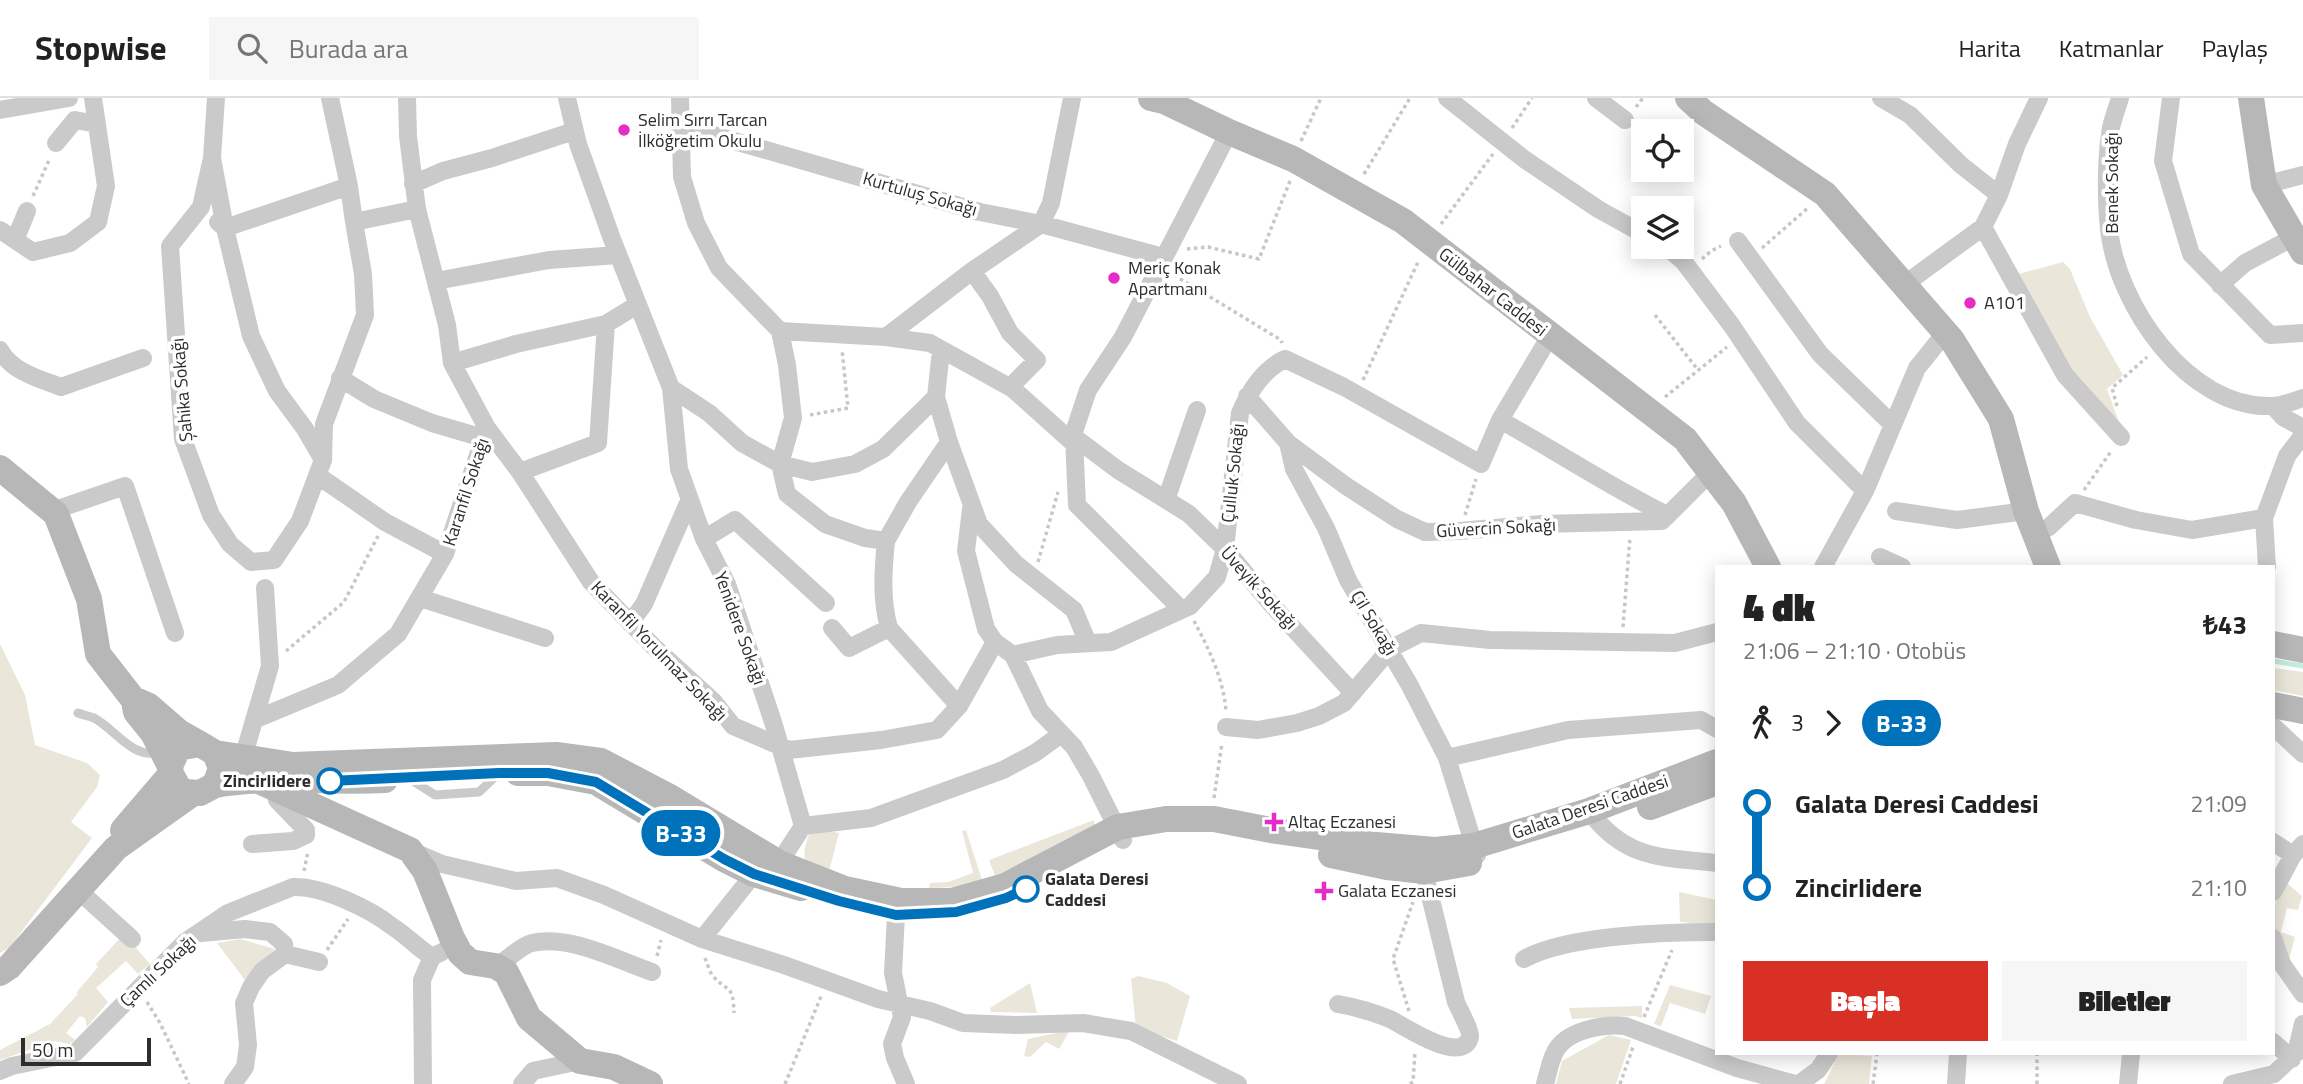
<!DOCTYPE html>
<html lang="tr">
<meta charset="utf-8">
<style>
body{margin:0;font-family:"Titillium Web",sans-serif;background:#f6f6f6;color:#222;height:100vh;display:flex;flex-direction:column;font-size:26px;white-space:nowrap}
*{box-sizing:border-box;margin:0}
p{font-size:23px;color:#767676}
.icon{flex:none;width:38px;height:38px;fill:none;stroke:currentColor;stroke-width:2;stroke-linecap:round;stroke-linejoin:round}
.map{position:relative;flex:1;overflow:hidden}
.panel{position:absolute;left:1715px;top:467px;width:560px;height:490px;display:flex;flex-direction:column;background:#fff;border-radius:0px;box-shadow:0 4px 18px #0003}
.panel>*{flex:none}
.badge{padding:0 14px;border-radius:23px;font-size:24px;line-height:46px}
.fabs{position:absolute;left:1631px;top:21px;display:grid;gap:14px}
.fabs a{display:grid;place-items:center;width:63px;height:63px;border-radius:0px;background:#fff;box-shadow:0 4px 18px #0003;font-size:35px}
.scale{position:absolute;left:21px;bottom:18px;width:130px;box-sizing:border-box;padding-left:7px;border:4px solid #2d2d2d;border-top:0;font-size:19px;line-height:24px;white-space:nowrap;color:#2d2d2d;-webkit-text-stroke:5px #fff;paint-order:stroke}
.map>.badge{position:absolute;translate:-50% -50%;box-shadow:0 0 0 4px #fff}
.legs{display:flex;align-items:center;gap:10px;height:77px;padding:0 28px;font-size:23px}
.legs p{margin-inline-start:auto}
.head{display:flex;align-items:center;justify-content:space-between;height:119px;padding:0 28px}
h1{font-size:38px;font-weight:800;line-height:52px}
.button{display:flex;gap:14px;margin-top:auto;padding:14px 28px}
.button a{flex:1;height:80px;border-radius:0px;background:#d93025;color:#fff;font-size:28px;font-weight:800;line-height:80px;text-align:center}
.button a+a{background:#f6f6f6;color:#222}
ul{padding:0 28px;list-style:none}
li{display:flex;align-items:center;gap:24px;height:84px;font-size:26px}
li i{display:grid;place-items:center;width:10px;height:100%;margin:0 9px;background:currentColor}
li i::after{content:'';width:18px;height:18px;margin:-9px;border:5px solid;border-radius:50%;background:#fff}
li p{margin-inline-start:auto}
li:first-child i{background:linear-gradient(#0000 50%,currentColor 0)}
li:last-child i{background:linear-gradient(currentColor 50%,#0000 0)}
header{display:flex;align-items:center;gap:42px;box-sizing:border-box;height:98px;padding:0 35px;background:#fff;border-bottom:2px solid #e0e0e0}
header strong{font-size:33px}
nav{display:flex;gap:38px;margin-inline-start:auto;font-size:24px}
.search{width:490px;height:63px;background:#f6f6f6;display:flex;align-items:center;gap:18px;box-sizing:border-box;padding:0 24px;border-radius:0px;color:#767676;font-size:26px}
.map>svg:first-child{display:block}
.green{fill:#ebe6da}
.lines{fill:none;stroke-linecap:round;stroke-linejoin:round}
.stream{stroke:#c5ebdd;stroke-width:5}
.path{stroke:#c7c7c7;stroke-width:3.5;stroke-dasharray:3.5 3.5;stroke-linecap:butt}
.lane{stroke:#cacaca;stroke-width:9}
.street{stroke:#cacaca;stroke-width:18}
.secondary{stroke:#b7b7b7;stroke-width:26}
.line-1-casing{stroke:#fff;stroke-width:16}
.line-1{stroke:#0072bc;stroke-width:10}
.poi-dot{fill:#e52dc6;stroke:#fff;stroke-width:2.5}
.stop-1-dot{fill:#fff;stroke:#0072bc;stroke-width:3.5}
.labels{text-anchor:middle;stroke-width:7;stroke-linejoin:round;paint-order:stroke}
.poi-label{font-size:18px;fill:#2d2d2d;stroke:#fff;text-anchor:start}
.street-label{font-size:18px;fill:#2d2d2d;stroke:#fff}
.stop-label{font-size:18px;font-weight:bold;fill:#2d2d2d;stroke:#fff;text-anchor:end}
</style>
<header>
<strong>Stopwise</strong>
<div class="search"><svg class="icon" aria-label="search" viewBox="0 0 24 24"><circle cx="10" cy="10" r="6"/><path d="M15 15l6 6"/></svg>Burada ara</div>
<nav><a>Harita</a><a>Katmanlar</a><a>Paylaş</a></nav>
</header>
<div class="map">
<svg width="2303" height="986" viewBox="0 0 2303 986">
<rect width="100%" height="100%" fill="#fff"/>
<path class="green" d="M2063,164L2070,171L2090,219L2123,277L2107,291L2120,327L2068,273L2015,177Z
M0,546L25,597L35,647L87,665L100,677L97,689L71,724L92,740L10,849L0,855Z
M2273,570L2303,574V598L2273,592Z
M1094,722L1096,734L995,778L989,762Z
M816,730L839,735L829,773L805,761C803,751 807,741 811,732Z
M966,732L982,782L958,789L929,790L930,785L948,784L973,775L962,733Z
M2283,782L2302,798L2298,812L2287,810L2281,834L2295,839L2288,865C2273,831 2268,818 2283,782Z
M1679,794L1717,802V827L1680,824Z
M124,836L150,866L138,876L126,863L96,890L108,904L87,929L85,920L80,918L66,935L75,942L69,946L55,943L0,962V952L50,926L78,896L76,895L98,869L96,866Z
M240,841L275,851L245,882L217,845Z
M1138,878L1167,885L1190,898L1177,943L1136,930L1131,881Z
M1030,885L1037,915L991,914L990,910Z
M1670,887L1711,898L1705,916L1670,905L1661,928L1654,926Z
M1642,908V920L1635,918L1572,921L1569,910Z
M1070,932L1059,951L1046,944L1030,959L1024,958L1028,941Z
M1609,937L1631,942L1616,986H1556L1562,963Z
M1839,956L1872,958L1869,986H1824Z"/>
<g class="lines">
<path class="stream" d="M2273,563L2303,568"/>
<path class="path" d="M1636,9L1643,0
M1512,30L1532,0
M1301,43L1321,0
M1364,76L1410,0
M33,98L50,60
M1441,126L1493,56
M1762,150L1809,109
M1187,151L1208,149L1259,161L1290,83
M1702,161L1711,153L1721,148
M1174,177L1281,242L1282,245
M1655,217L1698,272
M1363,282L1419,162
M1665,299L1727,249
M2117,308L2112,290L2147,259
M810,317L848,310L842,252
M2084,392L2112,352
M1465,417L1476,381
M1038,464L1058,394
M1194,523C1209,551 1224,582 1226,614
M1623,529L1630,439
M286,553L344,504L378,438
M1214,700L1222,645
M304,773L308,753
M327,852L348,821
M657,858L661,842
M705,860C707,865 709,872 712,877C728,896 733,884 734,915
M147,904L160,925L189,986
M1409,913L1393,861L1413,804
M1644,919L1672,852
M785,986L822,896
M1410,986L1413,984L1415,954
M1620,986L1633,949
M1873,986L1877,956
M2037,986V956"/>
<path class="lane" d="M78,615C83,617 89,618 94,620C114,630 133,662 158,654
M410,681L435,697L479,694L499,675"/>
<path class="street" d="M216,0L212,60L225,130L251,238L277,293L305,331L323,362
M330,0L349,88L354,124
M407,0L408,38L417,111L447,227L452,265L487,330L520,374L591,484L656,551L714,604L733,628L789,652L881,642L937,632L959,608L995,544
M567,0L578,46L612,141L671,290L709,315L742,345L780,366L793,320L787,267L780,233
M680,0L682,79L696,125L719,170L780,233L886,239L972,173L1041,126L1051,105L1072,0
M1447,0L1524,61L1598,111L1643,136
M1596,0L1625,22
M1881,0L1910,17L1961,67L1999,97
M2120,0C2117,11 2111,24 2110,36C2106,64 2106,103 2109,131C2117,207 2188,311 2272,308C2282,308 2293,303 2303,300
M2171,0L2163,63L2191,156L2270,237L2303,235
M0,12L69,0
M679,27L980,114L1041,126L1163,159
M56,45L75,22L97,26
M212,60L201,109L170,148L183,341L211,417L230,446L251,464L274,462L300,423L323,362L324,326L365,217L363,176L354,124L417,111
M413,86L443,73L492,60L574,33
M2264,87L2303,77
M218,124L225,130L349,88
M1983,129L2065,277L2121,339
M0,132L33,154L70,145L98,124L106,88L93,0
M15,142L27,113
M1738,143L1820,256L1893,327
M1667,149L1684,164L1732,228L1797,325L1865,393
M972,173L990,198L1010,235L1037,262L1016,283L1013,291
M436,183L549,162L618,157
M1905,186L1983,129L1999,97L2017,46L2039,0
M2220,187L2245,165L2294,139
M886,239L930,245L1013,291L1071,343L1088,292L1123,239L1229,34
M0,252C12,274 40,281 61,289L143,260
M941,252L936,299L949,344
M452,265L516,246L606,226L637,207
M340,280L374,301L432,325L483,340
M671,290L679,371L704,441L727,486L773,624L803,728L779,765L754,776L702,841
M1247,298L1288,345L1294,371L1326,430L1348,482L1409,586L1447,660L1477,757
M936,299L883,351L855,366L812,374L780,366L787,396L825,426L865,440L886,443L908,404L949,344L979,426L1016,466L1074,512L1088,545
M2273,308L2283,319L2303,330
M1500,322C1556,353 1610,389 1667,417
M1074,339L1118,372L1189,416L1225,451L1271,506L1353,595
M1074,339L1077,407L1181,511
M1288,345L1346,388L1397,421L1425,434L1459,433L1542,426L1662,423L1710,375
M520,374L598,345L606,226
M317,377L385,424L445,456
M1166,402L1197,312
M971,411L966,453L986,531L995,544L1013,557L1040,613L1074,649L1091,678L1123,742
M52,413L125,388L175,535
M1896,413L1957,422L2026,413
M2034,436L2049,429L2075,405L2136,422L2192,432L2264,420
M704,441L735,422L826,505
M886,443C883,473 881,501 889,530L959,608
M1880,459L1902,469
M1823,469L1865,393L1917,270L1946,234
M2267,469L2264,420L2287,358L2303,337
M420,500L545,540
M630,525L644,506L689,403
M832,530L849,550L889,530
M1013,557L1057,547L1111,544L1190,508L1217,479L1225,451L1240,315C1249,294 1264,271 1285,261L1344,289L1481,366L1500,322L1550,238
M254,622L338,587L398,536L445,456L487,330
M2273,628L2303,656
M1226,629L1258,632L1297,625L1319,618L1344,605L1390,551L1421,535L1490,542L1675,545L1717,534
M243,660L270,568L265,490
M1447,660L1568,632L1701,622L1717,631
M1589,713C1626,762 1661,759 1717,765
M803,728L871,720L1003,672L1035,655L1060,637
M2273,744L2293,757
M252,746L293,743L306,737V732L277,702L280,694
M414,754L442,766L516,783L557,780L604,797L702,841L784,867L878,901L930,913L963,925L1016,927L1083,925L1131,933L1238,986
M78,792L132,841
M2273,794L2293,757L2303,746
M901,803L896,817L893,875L902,919L892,946L895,960L906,986
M201,835L245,831L270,834L284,846L285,856L262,873L251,889L244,905L248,947L245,969L233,986
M2273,840L2282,866L2303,896
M285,856L319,864
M1524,861C1567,837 1667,834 1717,834
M495,868C508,863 519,848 532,845C569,836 617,862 652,874
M1338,906C1355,909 1373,914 1390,921C1404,928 1462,968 1470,939C1471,933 1459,911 1456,904L1424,773
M2273,944L2292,961
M0,973L12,968L75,955L185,844L228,815L293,789C323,788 370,811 393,829C407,838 418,850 432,859
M423,986L422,882L432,859L442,854
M522,986L533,973L580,963
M1545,986C1548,976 1550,963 1555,954C1566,932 1603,926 1625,928L1737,970L1795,986
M1799,986L1818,972L1829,956
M1956,986L1958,956
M2128,986L2131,956
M2232,986L2274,976L2296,955L2303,926"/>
<path class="secondary" d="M1151,0L1164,3L1229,34L1293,61L1403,123L1685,341L1734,405L1768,469
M1688,0L1703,14L1825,96L1952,242L2001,321L2026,413L2048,469
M2251,0L2264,87L2303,154
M0,370L56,416L89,501L98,556L133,601L149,608L179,634L200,646
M2273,546L2303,552
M2273,607L2303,613
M135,609L136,614L153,635L170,668
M215,655L221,670L215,687L200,695L185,694L178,689L171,676L170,668L177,653L183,649L200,646L215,655L293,667L556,657L601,663L668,698L779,765L845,791L901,803H952L1005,788L1118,729L1166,721H1214L1276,733L1376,747L1435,752L1474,748L1589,713L1717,664
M518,675H548L596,684L724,761L754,776L801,790
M263,685L410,752L425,773L452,840L460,855L470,864L495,868L506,874L529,920L580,963L614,969L650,986
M215,687C271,677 328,685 385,682
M1650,709L1717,684
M123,732L171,676
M1331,757L1387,769L1424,773L1469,765
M0,875L9,869L116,750L192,696"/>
</g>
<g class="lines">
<g class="line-1-casing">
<path id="line-1" d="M330,683L499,675H548L596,684L724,761L754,776L839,803L896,817L956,814L1006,800L1026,791"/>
</g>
<use href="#line-1" class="line-1"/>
</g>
<g class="poi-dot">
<circle cx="624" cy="32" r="7"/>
<circle cx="1114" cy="180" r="7"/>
<circle cx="1970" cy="205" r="7"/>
<path d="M1270.5 713.5h7v7h7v7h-7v7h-7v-7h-7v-7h7z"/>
<path d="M1320.5 782.5h7v7h7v7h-7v7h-7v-7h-7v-7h7z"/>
</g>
<g class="stop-1-dot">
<circle cx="330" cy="683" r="12"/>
<circle cx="1026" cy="791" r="12"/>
</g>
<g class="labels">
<g class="poi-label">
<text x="638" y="28">Selim Sırrı Tarcan<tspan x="638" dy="21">İlköğretim Okulu</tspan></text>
<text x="1128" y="176">Meriç Konak<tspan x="1128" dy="21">Apartmanı</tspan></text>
<text x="1984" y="211">A101</text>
<text x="1288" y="730">Altaç Eczanesi</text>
<text x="1338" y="799">Galata Eczanesi</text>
</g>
<g class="street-label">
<text transform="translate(2112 85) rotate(-90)" y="6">Benek Sokağı</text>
<text transform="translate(920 96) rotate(16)" y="6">Kurtuluş Sokağı</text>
<text transform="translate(1493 194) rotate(38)" y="6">Gülbahar Caddesi</text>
<text transform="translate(182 292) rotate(-95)" y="6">Şahika Sokağı</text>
<text transform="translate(1233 375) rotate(-84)" y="6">Çulluk Sokağı</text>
<text transform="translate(466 394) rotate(-72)" y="6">Karanfil Sokağı</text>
<text transform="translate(1496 430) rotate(-3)" y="6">Güvercin Sokağı</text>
<text transform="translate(1259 490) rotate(48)" y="6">Üveyik Sokağı</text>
<text transform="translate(1374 525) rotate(59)" y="6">Çil Sokağı</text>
<text transform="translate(740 530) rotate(70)" y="6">Yenidere Sokağı</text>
<text transform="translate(659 553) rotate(46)" y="6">Karanfil Yorulmaz Sokağı</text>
<text transform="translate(1590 709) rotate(-19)" y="6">Galata Deresi Caddesi</text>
<text transform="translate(158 873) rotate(-43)" y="6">Çamlı Sokağı</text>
</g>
<g class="stop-label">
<text x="311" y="689">Zincirlidere</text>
<text x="1045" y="787" text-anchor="start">Galata Deresi<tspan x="1045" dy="21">Caddesi</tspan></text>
</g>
</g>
</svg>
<div class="fabs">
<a><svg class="icon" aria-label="locate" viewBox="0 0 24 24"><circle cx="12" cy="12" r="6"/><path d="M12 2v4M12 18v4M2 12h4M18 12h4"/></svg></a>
<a><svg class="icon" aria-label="layers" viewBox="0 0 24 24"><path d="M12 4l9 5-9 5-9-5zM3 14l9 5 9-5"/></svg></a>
</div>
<div class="scale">50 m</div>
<b class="badge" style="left:681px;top:735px;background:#0072bc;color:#fff">B-33</b>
<section class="panel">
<div class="head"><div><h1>4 dk</h1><p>21:06 – 21:10 · Otobüs</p></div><b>₺43</b></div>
<div class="legs"><svg class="icon" aria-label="walk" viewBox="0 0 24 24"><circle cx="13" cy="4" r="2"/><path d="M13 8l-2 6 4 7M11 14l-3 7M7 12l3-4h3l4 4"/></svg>3<svg class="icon" aria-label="forward" viewBox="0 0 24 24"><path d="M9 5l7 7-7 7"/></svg><b class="badge" style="background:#0072bc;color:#fff">B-33</b></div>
<ul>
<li><i style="color:#0072bc"></i><b>Galata Deresi Caddesi</b><p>21:09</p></li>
<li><i style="color:#0072bc"></i><b>Zincirlidere</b><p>21:10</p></li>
</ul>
<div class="button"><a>Başla</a><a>Biletler</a></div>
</section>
</div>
